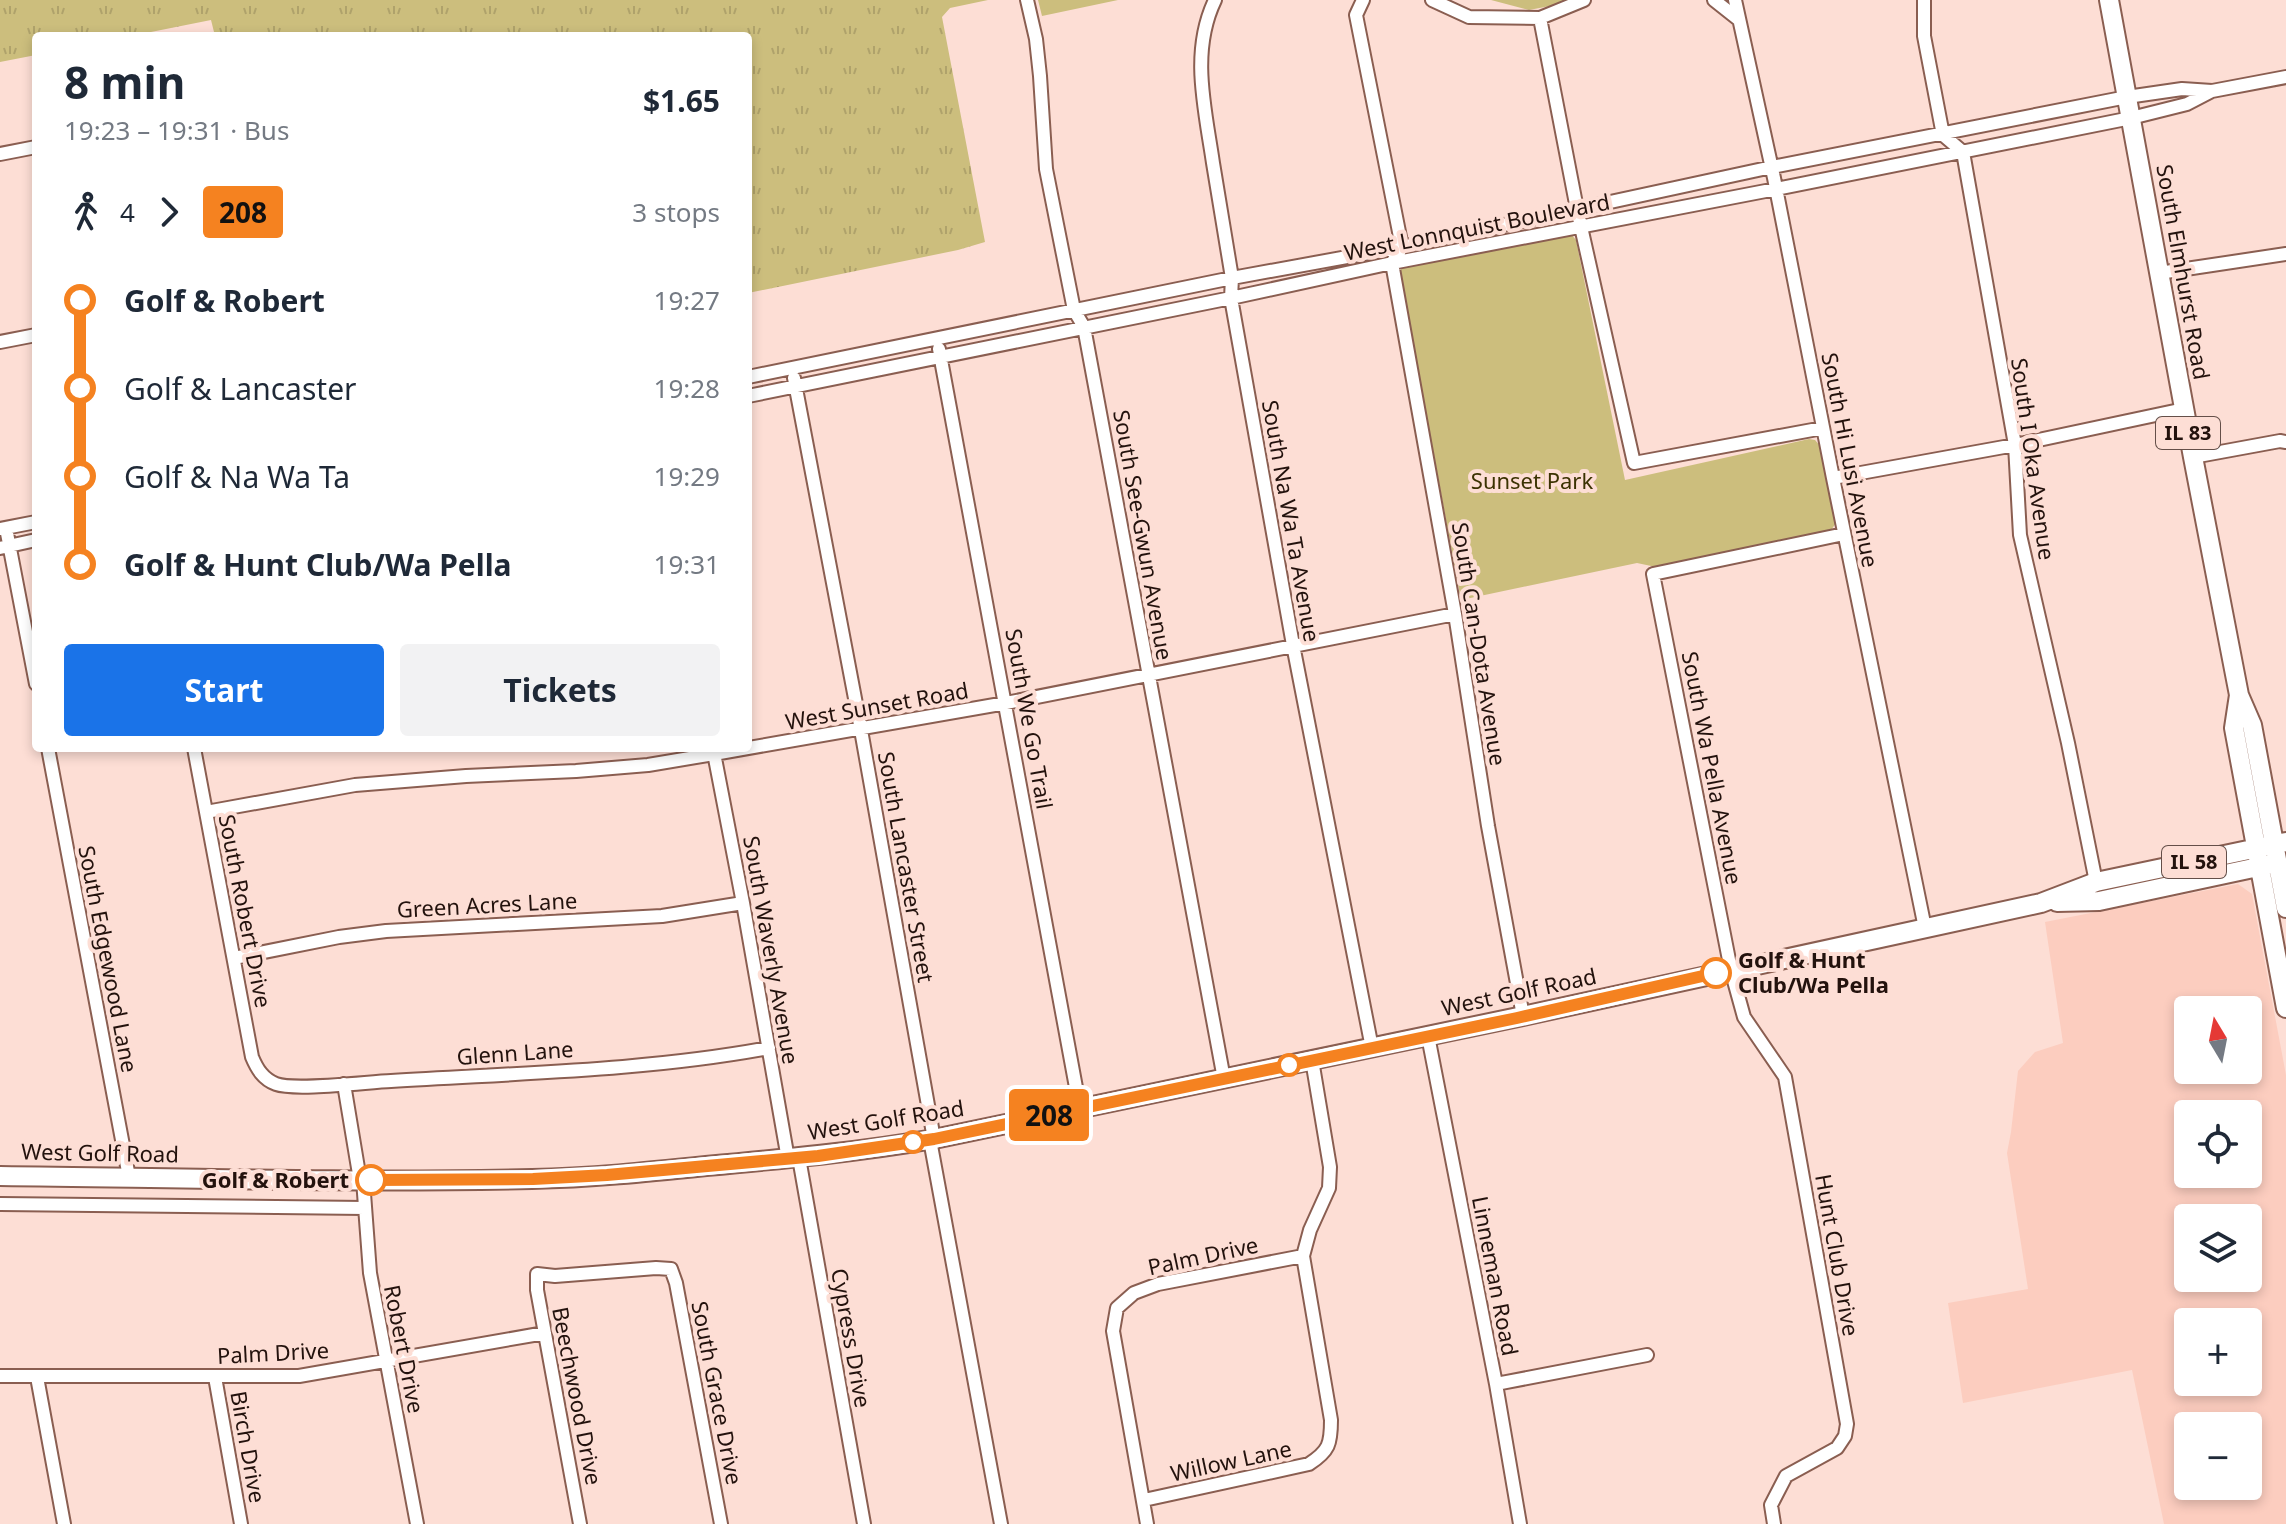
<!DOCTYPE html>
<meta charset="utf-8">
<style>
body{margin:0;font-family:"Noto Sans",sans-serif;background:#f2f2f3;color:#1f2937;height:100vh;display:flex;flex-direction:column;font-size:30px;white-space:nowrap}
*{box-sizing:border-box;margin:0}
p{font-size:26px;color:#747a83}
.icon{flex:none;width:44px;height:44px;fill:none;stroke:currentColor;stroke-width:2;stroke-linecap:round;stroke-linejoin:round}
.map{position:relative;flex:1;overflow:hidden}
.drawer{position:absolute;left:32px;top:32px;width:720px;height:720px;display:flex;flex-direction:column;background:#fff;border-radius:8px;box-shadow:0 4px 12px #0003}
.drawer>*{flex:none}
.badge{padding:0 16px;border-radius:6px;font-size:28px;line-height:52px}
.needle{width:52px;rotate:350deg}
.buttons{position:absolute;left:2174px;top:996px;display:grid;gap:16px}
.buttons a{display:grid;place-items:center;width:88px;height:88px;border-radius:8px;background:#fff;box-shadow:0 4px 12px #0003;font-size:40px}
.map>.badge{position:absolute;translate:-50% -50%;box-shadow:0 0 0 4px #fff}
.legs{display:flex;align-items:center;gap:12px;height:88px;padding:0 32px;font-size:26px}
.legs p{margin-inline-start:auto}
.head{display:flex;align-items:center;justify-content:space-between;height:136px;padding:0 32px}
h1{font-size:44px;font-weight:700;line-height:60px}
.button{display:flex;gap:16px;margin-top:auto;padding:16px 32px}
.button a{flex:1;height:92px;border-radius:8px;background:#1a73e8;color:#fff;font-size:32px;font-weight:700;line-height:92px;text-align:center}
.button a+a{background:#f2f2f3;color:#1f2937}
ul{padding:0 32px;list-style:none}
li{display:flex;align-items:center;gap:28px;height:88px;font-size:30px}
li i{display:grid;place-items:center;width:12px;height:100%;margin:0 10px;background:currentColor}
li i::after{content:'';width:20px;height:20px;margin:-10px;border:6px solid;border-radius:50%;background:#fff}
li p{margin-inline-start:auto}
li:first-child i{background:linear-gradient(#0000 50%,currentColor 0)}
li:last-child i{background:linear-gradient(currentColor 50%,#0000 0)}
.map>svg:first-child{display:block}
.built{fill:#fccdbf;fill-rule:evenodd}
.grass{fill:url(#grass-tufts)}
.park{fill:#ccbe7d}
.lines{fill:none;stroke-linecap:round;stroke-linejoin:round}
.street-casing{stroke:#8a5e51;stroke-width:16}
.primary-casing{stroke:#8a5e51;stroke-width:22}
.street{stroke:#fff;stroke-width:12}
.primary{stroke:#fff;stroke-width:18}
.line-1-casing{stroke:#fff;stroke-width:18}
.line-1{stroke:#f58220;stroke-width:12}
.stop-1-dot{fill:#fff;stroke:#f58220;stroke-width:4}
.labels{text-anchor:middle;stroke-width:8;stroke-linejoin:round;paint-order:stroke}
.shield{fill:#fdded5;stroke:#644f49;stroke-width:2}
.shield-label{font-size:20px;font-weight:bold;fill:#23120d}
.street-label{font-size:22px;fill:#23120d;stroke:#fdded5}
.park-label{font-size:22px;fill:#3b3202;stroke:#fdded5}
.stop-label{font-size:22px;font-weight:bold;fill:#23120d;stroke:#fdded5;text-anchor:start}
</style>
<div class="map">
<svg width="2286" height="1524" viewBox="0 0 2286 1524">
<defs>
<pattern id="grass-tufts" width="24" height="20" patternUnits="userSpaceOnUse" patternTransform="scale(2)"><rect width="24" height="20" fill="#ccbe7d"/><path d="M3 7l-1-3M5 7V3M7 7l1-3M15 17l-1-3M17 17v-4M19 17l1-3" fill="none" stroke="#afa26b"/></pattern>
</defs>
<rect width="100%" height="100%" fill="#fdded5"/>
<path class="built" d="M2238,884L2252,894L2286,1075V1524H2164L2132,1370L1963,1403L1948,1303L2028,1289L2007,1153L2011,1132L2018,1071L2035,1052L2063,1043L2045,922ZM2188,1010H2248V1070H2188ZM2188,1114H2248V1174H2188ZM2188,1218H2248V1278H2188ZM2188,1322H2248V1382H2188ZM2188,1426H2248V1486H2188Z"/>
<path class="grass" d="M0,0H988L950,8L942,17L985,242L958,250L748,293V36H215L211,20L131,36H36V55L0,62Z"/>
<path class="park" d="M1038,0H1118L1042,16Z
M1491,0H1567L1550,6L1529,10Z
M1571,234L1576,240L1625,480L1809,439L1815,440L1821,447L1836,523L1829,533L1656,567L1637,563L1461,600L1400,274L1401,268Z"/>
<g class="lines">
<g class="street-casing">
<path id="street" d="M1027,0L1036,39L1040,76L1046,169L1074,310L1084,327L1224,1079
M1215,0C1190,52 1205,108 1213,163C1219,201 1226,240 1232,278L1231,298L1293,645L1372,1048
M1363,0L1356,15L1402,247L1392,263L1455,614L1488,826L1523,1016
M1432,0L1469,17L1540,18L1584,0
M1714,0L1738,19
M1735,0L1774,178L1833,478L1925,928
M1924,0V36L1943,135L1963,152L2015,445L2020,535L2068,743L2096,882
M1540,18L1577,209L1634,463L1823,428
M0,154L36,147
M2159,273L2286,254
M0,342L36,335
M939,349L1080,1109
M748,377L1232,278L1402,247L1772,167L2127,97L2182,89L2212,91L2286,77
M794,378L861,730L934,1139
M748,396L1231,298L1392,263L1776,189L2131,118L2187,104L2212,91
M2193,457L2280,441L2286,442
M1833,478L2015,445L2184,409
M6,528L36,684
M0,529L36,522
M0,548L36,540
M48,748L129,1177
M194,748L252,1057C257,1069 263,1079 276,1084C295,1091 367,1082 391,1081C517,1073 645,1071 769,1048
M713,748L743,903L788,1159
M206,812L355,785L466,776L576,771L648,765L714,754L1006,703L1455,614
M234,958L339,937L386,931L662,916L743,903
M1428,1036L1496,1384L1520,1524
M344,1084L360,1180
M930,1140L1001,1524
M799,1158L864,1524
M363,1180L370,1273L417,1524
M0,1204L365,1208
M0,1376H299L545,1333
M37,1377L64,1524
M215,1377L241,1524
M1496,1384L1647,1355
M1144,1500L1309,1464C1329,1451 1331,1444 1331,1420L1303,1256L1310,1230L1329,1188L1330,1167L1312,1060
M580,1524L537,1290V1274L555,1276L656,1268L671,1269L676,1283L721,1524
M1147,1524L1113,1331L1117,1308L1134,1293L1158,1284L1303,1256
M1774,1524L1771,1505L1786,1476L1837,1448L1845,1436L1847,1424L1785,1077L1744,1017L1731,970L1653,574L1844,534"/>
</g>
<g class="primary-casing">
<path id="primary" d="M2109,0L2193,457L2239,695L2252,725L2286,908
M2239,695L2234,728L2286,1008
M2057,902L2099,901L2272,864
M0,1176C177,1178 355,1183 532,1179C590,1178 648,1172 706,1166C783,1159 859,1152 934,1139L1523,1016L2041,903L2096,882L2286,842"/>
</g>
<use href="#street" class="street"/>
<use href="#primary" class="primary"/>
</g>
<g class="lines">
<g class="line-1-casing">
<path id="line-1" d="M371,1180L533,1179L607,1175L818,1156L934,1139L1517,1018L1716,973"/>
</g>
<use href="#line-1" class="line-1"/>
</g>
<g class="stop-1-dot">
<circle cx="1716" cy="973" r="14"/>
<circle cx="1289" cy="1065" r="10"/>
<circle cx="913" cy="1142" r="10"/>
<circle cx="371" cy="1180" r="14"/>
</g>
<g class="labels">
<g class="shield">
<rect x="2156" y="417" width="64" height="32" rx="6"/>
<rect x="2162" y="846" width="64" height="32" rx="6"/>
</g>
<g class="shield-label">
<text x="2188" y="440">IL 83</text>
<text x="2194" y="869">IL 58</text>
</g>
<g class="street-label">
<text transform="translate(1477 227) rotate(-11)" y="8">West Lonnquist Boulevard</text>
<text transform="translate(2183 272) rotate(80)" y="8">South Elmhurst Road</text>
<text transform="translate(2033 459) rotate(82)" y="8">South I Oka Avenue</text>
<text transform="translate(1850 460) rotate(79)" y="8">South Hi Lusi Avenue</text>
<text transform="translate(1291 521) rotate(80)" y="8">South Na Wa Ta Avenue</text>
<text transform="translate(1143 535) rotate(80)" y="8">South See-Gwun Avenue</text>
<text transform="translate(1479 644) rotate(81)" y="8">South Can-Dota Avenue</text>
<text transform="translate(877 706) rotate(-10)" y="8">West Sunset Road</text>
<text transform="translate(1029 719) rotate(80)" y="8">South We Go Trail</text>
<text transform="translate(1712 768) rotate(79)" y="8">South Wa Pella Avenue</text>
<text transform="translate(906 867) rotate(80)" y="8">South Lancaster Street</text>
<text transform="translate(487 905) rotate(-3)" y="8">Green Acres Lane</text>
<text transform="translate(245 911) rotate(79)" y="8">South Robert Drive</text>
<text transform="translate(771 950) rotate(80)" y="8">South Waverly Avenue</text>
<text transform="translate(108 959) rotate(79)" y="8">South Edgewood Lane</text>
<text transform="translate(1519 992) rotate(-12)" y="8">West Golf Road</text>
<text transform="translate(515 1053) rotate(-4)" y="8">Glenn Lane</text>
<text transform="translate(886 1120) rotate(-9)" y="8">West Golf Road</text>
<text transform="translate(100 1153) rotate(1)" y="8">West Golf Road</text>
<text transform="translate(1837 1255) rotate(80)" y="8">Hunt Club Drive</text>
<text transform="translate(1203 1256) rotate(-12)" y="8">Palm Drive</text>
<text transform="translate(1495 1276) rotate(79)" y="8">Linneman Road</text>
<text transform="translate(851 1338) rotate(80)" y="8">Cypress Drive</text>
<text transform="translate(404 1349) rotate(79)" y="8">Robert Drive</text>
<text transform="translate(273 1353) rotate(-3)" y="8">Palm Drive</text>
<text transform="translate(717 1393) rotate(79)" y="8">South Grace Drive</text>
<text transform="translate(577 1396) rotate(79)" y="8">Beechwood Drive</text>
<text transform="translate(248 1447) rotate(80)" y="8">Birch Drive</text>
<text transform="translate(1231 1461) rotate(-12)" y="8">Willow Lane</text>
</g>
<g class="park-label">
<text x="1532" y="489">Sunset Park</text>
</g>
<g class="stop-label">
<text x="1738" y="968">Golf &amp; Hunt<tspan x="1738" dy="25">Club/Wa Pella</tspan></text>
<text x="349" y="1188" text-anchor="end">Golf &amp; Robert</text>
</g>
</g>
</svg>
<div class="buttons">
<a><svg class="needle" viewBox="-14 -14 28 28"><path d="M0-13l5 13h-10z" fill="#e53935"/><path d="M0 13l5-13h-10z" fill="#747a83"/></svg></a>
<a><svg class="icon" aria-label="locate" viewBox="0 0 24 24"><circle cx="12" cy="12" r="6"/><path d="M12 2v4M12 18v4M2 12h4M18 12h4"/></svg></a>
<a><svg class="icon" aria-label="layers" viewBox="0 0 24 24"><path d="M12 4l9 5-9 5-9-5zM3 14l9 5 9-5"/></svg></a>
<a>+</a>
<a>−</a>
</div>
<b class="badge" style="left:1049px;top:1115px;background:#f58220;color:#111">208</b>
<section class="drawer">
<div class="head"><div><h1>8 min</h1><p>19:23 – 19:31 · Bus</p></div><b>$1.65</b></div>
<div class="legs"><svg class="icon" aria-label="walk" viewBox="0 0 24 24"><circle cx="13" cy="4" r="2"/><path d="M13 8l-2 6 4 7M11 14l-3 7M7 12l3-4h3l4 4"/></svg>4<svg class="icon" aria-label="forward" viewBox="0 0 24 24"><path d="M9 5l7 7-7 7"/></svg><b class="badge" style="background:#f58220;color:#111">208</b><p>3 stops</p></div>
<ul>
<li><i style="color:#f58220"></i><b>Golf &amp; Robert</b><p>19:27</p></li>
<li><i style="color:#f58220"></i><span>Golf &amp; Lancaster</span><p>19:28</p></li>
<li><i style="color:#f58220"></i><span>Golf &amp; Na Wa Ta</span><p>19:29</p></li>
<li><i style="color:#f58220"></i><b>Golf &amp; Hunt Club/Wa Pella</b><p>19:31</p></li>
</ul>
<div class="button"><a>Start</a><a>Tickets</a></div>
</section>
</div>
